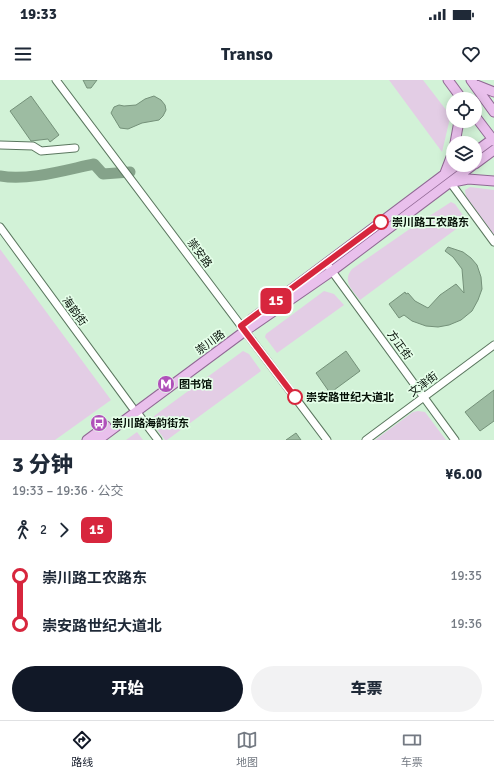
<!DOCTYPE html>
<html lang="zh">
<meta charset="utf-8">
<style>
body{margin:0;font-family:Signika,"Noto Sans SC",sans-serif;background:#f2f2f3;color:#1f2937;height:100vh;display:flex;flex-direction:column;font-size:15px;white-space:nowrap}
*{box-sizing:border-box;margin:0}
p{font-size:13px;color:#747a83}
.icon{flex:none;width:22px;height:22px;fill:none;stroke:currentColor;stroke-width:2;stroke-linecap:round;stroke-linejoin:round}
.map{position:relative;height:360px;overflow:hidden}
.panel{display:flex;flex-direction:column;background:#fff;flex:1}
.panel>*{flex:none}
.badge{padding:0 8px;border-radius:6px;font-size:14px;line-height:26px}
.fabs{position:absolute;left:446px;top:12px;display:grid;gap:8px}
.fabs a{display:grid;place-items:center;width:36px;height:36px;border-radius:50%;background:#fff;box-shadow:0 2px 10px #0003;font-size:20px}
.map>.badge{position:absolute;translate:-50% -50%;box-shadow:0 0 0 2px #fff}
.legs{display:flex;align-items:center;gap:6px;height:44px;padding:0 12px;font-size:13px}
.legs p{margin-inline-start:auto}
.overview{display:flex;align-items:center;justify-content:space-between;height:68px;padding:0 12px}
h1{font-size:22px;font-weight:800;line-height:30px}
.cta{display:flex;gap:8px;margin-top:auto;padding:8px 12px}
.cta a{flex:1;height:46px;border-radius:24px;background:#111827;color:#fff;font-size:16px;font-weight:800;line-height:46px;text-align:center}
.cta a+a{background:#f2f2f3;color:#1f2937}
ul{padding:0 12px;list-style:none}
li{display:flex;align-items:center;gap:14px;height:48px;font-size:15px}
li i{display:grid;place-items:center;width:6px;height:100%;margin:0 5px;background:currentColor}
li i::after{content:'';width:10px;height:10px;margin:-5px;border:3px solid;border-radius:50%;background:#fff}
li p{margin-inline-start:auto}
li:first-child i{background:linear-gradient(#0000 50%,currentColor 0)}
li:last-child i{background:linear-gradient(currentColor 50%,#0000 0)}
.status{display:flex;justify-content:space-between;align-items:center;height:28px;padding:0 20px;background:#fff;direction:ltr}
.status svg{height:11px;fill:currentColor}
header{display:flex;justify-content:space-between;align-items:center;height:52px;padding:0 12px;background:#fff;font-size:18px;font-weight:800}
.menu{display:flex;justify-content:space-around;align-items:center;height:56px;border-top:1px solid #e0e1e3;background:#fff;font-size:11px;color:#747a83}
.menu a{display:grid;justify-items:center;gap:2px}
.menu .current{color:#111827}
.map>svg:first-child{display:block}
.green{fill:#e3cde5}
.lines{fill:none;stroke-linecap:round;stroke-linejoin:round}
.river{stroke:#85a38a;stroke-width:11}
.building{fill:#9dbca2;stroke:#749179}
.minor-casing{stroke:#5b775f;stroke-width:9}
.major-casing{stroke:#906894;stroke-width:11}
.minor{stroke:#fff;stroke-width:7}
.major{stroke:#e9c0ec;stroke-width:9}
.line-1-casing{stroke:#fff;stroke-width:9}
.line-1{stroke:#d7263d;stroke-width:6}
.stop-1-dot{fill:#fff;stroke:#d7263d;stroke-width:2}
.labels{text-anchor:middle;stroke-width:3.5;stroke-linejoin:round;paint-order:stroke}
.stop-label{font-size:11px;font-weight:bold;fill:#071209;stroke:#e4fee8;text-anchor:start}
.street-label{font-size:11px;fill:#071209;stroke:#e4fee8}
.poi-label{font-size:11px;font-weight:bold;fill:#071209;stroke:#e4fee8;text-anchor:start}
</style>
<div class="status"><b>19:33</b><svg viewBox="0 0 49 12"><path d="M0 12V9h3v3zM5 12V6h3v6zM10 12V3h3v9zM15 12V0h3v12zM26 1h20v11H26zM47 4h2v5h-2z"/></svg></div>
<header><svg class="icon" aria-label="menu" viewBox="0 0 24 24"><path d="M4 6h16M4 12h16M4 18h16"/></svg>Transo<svg class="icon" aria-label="heart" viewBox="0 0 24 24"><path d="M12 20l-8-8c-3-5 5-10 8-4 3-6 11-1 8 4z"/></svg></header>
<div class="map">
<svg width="494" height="360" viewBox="0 0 494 360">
<rect width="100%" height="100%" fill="#d2f2d7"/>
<path class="green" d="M389,0H423L450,35V38L442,72Z
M470,107L494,110V156L466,118L465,110Z
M451,122L455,124L467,141L360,220C352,210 342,201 352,189L414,146Z
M0,169L111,320L55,360H0Z
M324,211L334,214L344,225L277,273L265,257L266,254Z
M243,271L249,274L261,291L167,360H165L154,345V336Z
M418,331L425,332L446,360H375L413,332Z
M137,352L143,360H126Z"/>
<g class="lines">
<path class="river" d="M0,96C29,101 65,90 94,84L103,94L130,92"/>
</g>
<path class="building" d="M83,0H97L91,8H87Z
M31,16L59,55L50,62L48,59L31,61L10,31Z
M154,16L161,20L165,25L166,30L163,36L159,40L142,43L128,49L120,48L111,33L114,27L119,25L124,26L136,25L145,19Z
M448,167L463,172L471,178L477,185L481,197L482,209L478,220L472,231L461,240L449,245L438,247L426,246L412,241L404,235L399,238L389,224L405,212L406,214L408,213L415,221L428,228L440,215L456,204L464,213L462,189L453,177L445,171Z
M346,271L360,291L330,313L316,293Z
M494,310V341L480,351L465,332Z
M296,353L301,360H286Z"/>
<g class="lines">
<g class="minor-casing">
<path id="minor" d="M56,0L327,360
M0,65L33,66L41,71L75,68
M450,102L494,162
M0,147L132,327
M326,183L455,360
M136,331L158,360
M366,360L494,265"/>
</g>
<g class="major-casing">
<path id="major" d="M448,0L462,19
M471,0L494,32
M474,4L494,12
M475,36L494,61
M455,63L459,41
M475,72L494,58
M475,84L494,70
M445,93L453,72
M453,102L468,99L494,101
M252,239L457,85
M87,360L106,346
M98,360L245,251L332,191L473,85"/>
</g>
<use href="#minor" class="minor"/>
<use href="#major" class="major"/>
</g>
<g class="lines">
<g class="line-1-casing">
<path id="line-1" d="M295,317L241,246L381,142"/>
</g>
<use href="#line-1" class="line-1"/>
</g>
<defs>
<g id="metro-disc" transform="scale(0.9)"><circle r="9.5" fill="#b051ba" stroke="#e4fee8"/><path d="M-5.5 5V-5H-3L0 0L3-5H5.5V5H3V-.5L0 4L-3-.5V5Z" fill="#fff"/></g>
<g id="bus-disc" transform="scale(0.9)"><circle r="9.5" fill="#b051ba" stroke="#e4fee8"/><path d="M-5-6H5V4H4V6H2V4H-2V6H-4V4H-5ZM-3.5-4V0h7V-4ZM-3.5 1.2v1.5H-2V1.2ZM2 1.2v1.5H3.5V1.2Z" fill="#fff"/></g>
</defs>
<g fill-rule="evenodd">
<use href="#metro-disc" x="166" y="304"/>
<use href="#bus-disc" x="99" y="343"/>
</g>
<g class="stop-1-dot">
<circle cx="381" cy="142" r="7"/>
<circle cx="295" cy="317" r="7"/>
</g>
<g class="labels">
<g class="stop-label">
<text x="392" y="146">崇川路工农路东</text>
<text x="306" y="321">崇安路世纪大道北</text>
</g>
<g class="street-label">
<text transform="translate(200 173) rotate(53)" y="4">崇安路</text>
<text transform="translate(75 231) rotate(54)" y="4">海韵街</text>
<text transform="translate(210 262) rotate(-36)" y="4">崇川路</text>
<text transform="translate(400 265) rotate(54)" y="4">方正街</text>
<text transform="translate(423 304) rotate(-37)" y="4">文津街</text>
</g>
<g class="poi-label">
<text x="179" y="308">图书馆</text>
<text x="112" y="347">崇川路海韵街东</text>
</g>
</g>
</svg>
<div class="fabs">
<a><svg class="icon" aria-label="locate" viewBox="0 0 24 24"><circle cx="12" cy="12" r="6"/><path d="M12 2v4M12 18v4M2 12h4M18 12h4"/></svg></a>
<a><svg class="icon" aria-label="layers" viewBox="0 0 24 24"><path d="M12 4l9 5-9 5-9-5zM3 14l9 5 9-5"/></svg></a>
</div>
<b class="badge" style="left:276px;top:221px;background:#d7263d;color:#fff">15</b>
</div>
<section class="panel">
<div class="overview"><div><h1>3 分钟</h1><p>19:33 – 19:36 · 公交</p></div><b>¥6.00</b></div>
<div class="legs"><svg class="icon" aria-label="walk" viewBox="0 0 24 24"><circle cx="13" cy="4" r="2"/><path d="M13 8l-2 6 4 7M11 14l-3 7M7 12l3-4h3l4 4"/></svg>2<svg class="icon" aria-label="forward" viewBox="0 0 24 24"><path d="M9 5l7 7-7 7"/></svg><b class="badge" style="background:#d7263d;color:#fff">15</b></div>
<ul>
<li><i style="color:#d7263d"></i><b>崇川路工农路东</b><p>19:35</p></li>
<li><i style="color:#d7263d"></i><b>崇安路世纪大道北</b><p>19:36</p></li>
</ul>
<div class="cta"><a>开始</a><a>车票</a></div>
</section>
<nav class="menu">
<a class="current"><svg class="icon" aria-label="directions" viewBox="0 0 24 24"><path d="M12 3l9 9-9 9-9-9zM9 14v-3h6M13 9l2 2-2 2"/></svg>路线</a>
<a><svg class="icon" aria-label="map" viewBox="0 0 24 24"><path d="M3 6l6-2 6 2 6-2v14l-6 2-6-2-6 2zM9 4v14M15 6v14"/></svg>地图</a>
<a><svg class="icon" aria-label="tickets" viewBox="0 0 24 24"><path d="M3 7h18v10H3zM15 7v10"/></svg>车票</a>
</nav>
